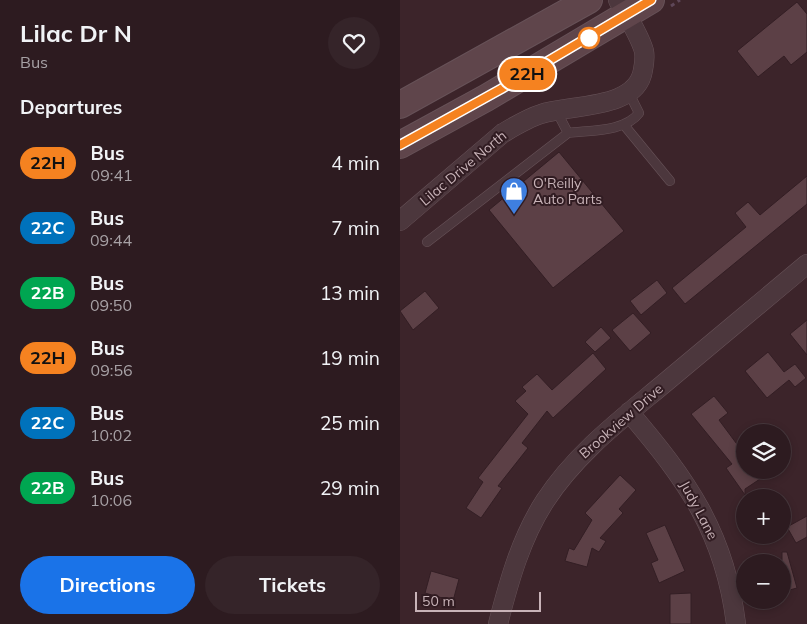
<!DOCTYPE html>
<meta charset="utf-8">
<style>
body{margin:0;font-family:Mulish,sans-serif;background:#352429;color:#f1f3f6;height:100vh;display:flex;flex-direction:column;font-size:19px;white-space:nowrap}
*{box-sizing:border-box;margin:0}
p{font-size:16px;color:#a7a1a5}
.icon{flex:none;width:28px;height:28px;fill:none;stroke:currentColor;stroke-width:2;stroke-linecap:round;stroke-linejoin:round}
.map{position:relative;flex:1;overflow:hidden}
.details{display:flex;flex-direction:column;background:#2d1b20;width:400px}
.details>*{flex:none}
.badge{padding:0 10px;border-radius:16px;font-size:18px;line-height:32px}
.buttons{position:absolute;left:336px;top:424px;display:grid;gap:10px}
.buttons a{display:grid;place-items:center;width:55px;height:55px;border-radius:50%;background:#2d1b20;box-shadow:0 2px 8px #0003,0 0 0 1px #48393e;font-size:25px}
.scale{position:absolute;left:15px;bottom:12px;width:126px;box-sizing:border-box;padding-left:5px;border:2px solid #c8b3b8;border-top:0;font-size:14px;line-height:18px;white-space:nowrap;color:#c8b3b8;-webkit-text-stroke:4px #311c22;paint-order:stroke}
.map>.badge{position:absolute;translate:-50% -50%;box-shadow:0 0 0 2px #fff}
h2{padding:0 20px;font-size:19px;line-height:45px}
.round{display:grid;place-items:center;flex:none;width:52px;height:52px;border-radius:26px;background:#352429}
.headline{display:flex;align-items:center;justify-content:space-between;height:85px;padding:0 20px}
h1{font-size:24px;font-weight:700;line-height:38px}
.action{display:flex;gap:10px;margin-top:auto;padding:10px 20px}
.action a{flex:1;height:58px;border-radius:30px;background:#1a73e8;color:#fff;font-size:20px;font-weight:700;line-height:58px;text-align:center}
.action a+a{background:#352429;color:#f1f3f6}
ul{padding:0;list-style:none}
li{display:flex;align-items:center;gap:15px;height:65px;padding:0 20px}
li div{flex:1}
li b{display:block;font-size:19px}
li em{font-style:normal}
li .badge{min-width:55px;font-weight:700;text-align:center}
main{display:flex;flex:1;min-height:0}
.map>svg:first-child{display:block}
.building{fill:#5c4046;stroke:#331e24}
.lines{fill:none;stroke-linecap:round;stroke-linejoin:round}
.lane-casing{stroke:#675258;stroke-width:10}
.street-casing{stroke:#675258;stroke-width:20}
.secondary-casing{stroke:#675258;stroke-width:28}
.path{stroke:#5e4758;stroke-width:3;stroke-dasharray:4 4;stroke-linecap:butt}
.lane{stroke:#4c373d;stroke-width:9}
.street{stroke:#4c373d;stroke-width:19}
.secondary{stroke:#5f454b;stroke-width:26}
.line-casing{stroke:#fff;stroke-width:11}
.line{stroke:#f58220;stroke-width:8}
.stop-dot{fill:#fff;stroke:#f58220;stroke-width:2.5}
.labels{text-anchor:middle;stroke-width:4;stroke-linejoin:round;paint-order:stroke}
.street-label{font-size:14px;fill:#c8b3b8;stroke:#311c22}
.poi-label{font-size:14px;fill:#c8b3b8;stroke:#311c22;text-anchor:start}
</style>
<main>
<section class="details">
<div class="headline"><div><h1>Lilac Dr N</h1><p>Bus</p></div><a class="round"><svg class="icon" aria-label="heart" viewBox="0 0 24 24"><path d="M12 20l-8-8c-3-5 5-10 8-4 3-6 11-1 8 4z"/></svg></a></div>
<h2>Departures</h2>
<ul>
<li><span class="badge" style="background:#f58220;color:#111">22H</span><div><b>Bus</b><p>09:41</p></div><em>4 min</em></li>
<li><span class="badge" style="background:#0072bc;color:#fff">22C</span><div><b>Bus</b><p>09:44</p></div><em>7 min</em></li>
<li><span class="badge" style="background:#00a651;color:#fff">22B</span><div><b>Bus</b><p>09:50</p></div><em>13 min</em></li>
<li><span class="badge" style="background:#f58220;color:#111">22H</span><div><b>Bus</b><p>09:56</p></div><em>19 min</em></li>
<li><span class="badge" style="background:#0072bc;color:#fff">22C</span><div><b>Bus</b><p>10:02</p></div><em>25 min</em></li>
<li><span class="badge" style="background:#00a651;color:#fff">22B</span><div><b>Bus</b><p>10:06</p></div><em>29 min</em></li>
</ul>
<div class="action"><a>Directions</a><a>Tickets</a></div>
</section>
<div class="map">
<svg width="407" height="624" viewBox="0 0 407 624">
<rect width="100%" height="100%" fill="#3c242a"/>
<path class="building" d="M397,2L407,14V52L391,65L384,56L358,77L337,51Z
M159,152L224,231L153,288L89,210Z
M407,176V204L285,304L272,288L346,227L335,213L348,202L360,215Z
M257,280L267,293L241,315L230,301Z
M25,291L39,308L13,330L0,311Z
M233,313L251,333L230,351L212,330Z
M407,320V355L390,334Z
M201,327L211,338L195,352L185,342Z
M368,352L384,372L395,364L406,378L395,387L389,380L367,398L345,371Z
M193,353L206,369L153,418L147,411L122,443L128,448L98,486L102,488L81,518L66,508L83,482L78,478L128,414L115,401L126,391L122,387L137,374L152,390Z
M314,396L328,413L319,420L345,455V470H354L360,479L345,489V495L326,468L332,464L291,414Z
M220,475L236,490L219,509L223,513L200,538L206,541L199,552L192,548L187,567L165,561L169,548L174,550L192,520L185,513Z
M407,516V537L396,543L387,527Z
M265,525L285,571L259,583L251,563L258,560L246,533Z
M382,552H387L397,588L382,592Z
M31,571L59,579L53,601L25,593Z
M291,593V624H270V594Z"/>
<g class="lines">
<g class="lane-casing">
<path id="lane" d="M224,125L270,181
M168,133C190,130 225,132 239,113L229,93
M27,242L168,133L156,110"/>
</g>
<g class="street-casing">
<path id="street" d="M0,221L103,133C115,126 128,118 141,114C171,104 237,110 243,70C244,65 245,57 244,51C239,34 227,16 218,0
M229,412C287,480 325,533 336,624
M98,624C109,581 121,538 145,501C177,452 223,418 267,381C314,342 360,303 407,264"/>
</g>
<g class="secondary-casing">
<path id="secondary" d="M0,105L189,0
M0,145L86,98L251,0"/>
</g>
<path class="path" d="M271,6L280,0"/>
<use href="#lane" class="lane"/>
<use href="#street" class="street"/>
<use href="#secondary" class="secondary"/>
</g>
<g class="lines">
<g class="line-casing">
<path id="line" d="M0,145L101,89L251,0"/>
</g>
<use href="#line" class="line"/>
</g>
<defs>
<g id="shop-pin" transform="scale(1.4375)"><path d="M0 17L-7.5 6A9.5 9.5 0 1 1 7.5 6Z" fill="#3f7fe0" stroke="#311c22"/><path d="M-5-2.5h2.3a2.7 3.5 0 0 1 5.4 0H5L5.5 6h-11ZM-1.5-2.5h3a1.5 2.3 0 0 0-3 0Z" fill="#fff"/></g>
</defs>
<g fill-rule="evenodd">
<use href="#shop-pin" x="114" y="191"/>
</g>
<circle class="stop-dot" cx="189" cy="38" r="10"/>
<g class="labels">
<g class="street-label">
<text transform="translate(63 168) rotate(-40)" y="5">Lilac Drive North</text>
<text transform="translate(221 421) rotate(-41)" y="5">Brookview Drive</text>
<text transform="translate(299 510) rotate(62)" y="5">Judy Lane</text>
</g>
<g class="poi-label">
<text x="133" y="188">O'Reilly<tspan x="133" dy="16">Auto Parts</tspan></text>
</g>
</g>
</svg>
<div class="buttons">
<a><svg class="icon" aria-label="layers" viewBox="0 0 24 24"><path d="M12 4l9 5-9 5-9-5zM3 14l9 5 9-5"/></svg></a>
<a>+</a>
<a>−</a>
</div>
<div class="scale">50 m</div>
<b class="badge" style="left:127px;top:74px;background:#f58220;color:#111">22H</b>
</div>
</main>
